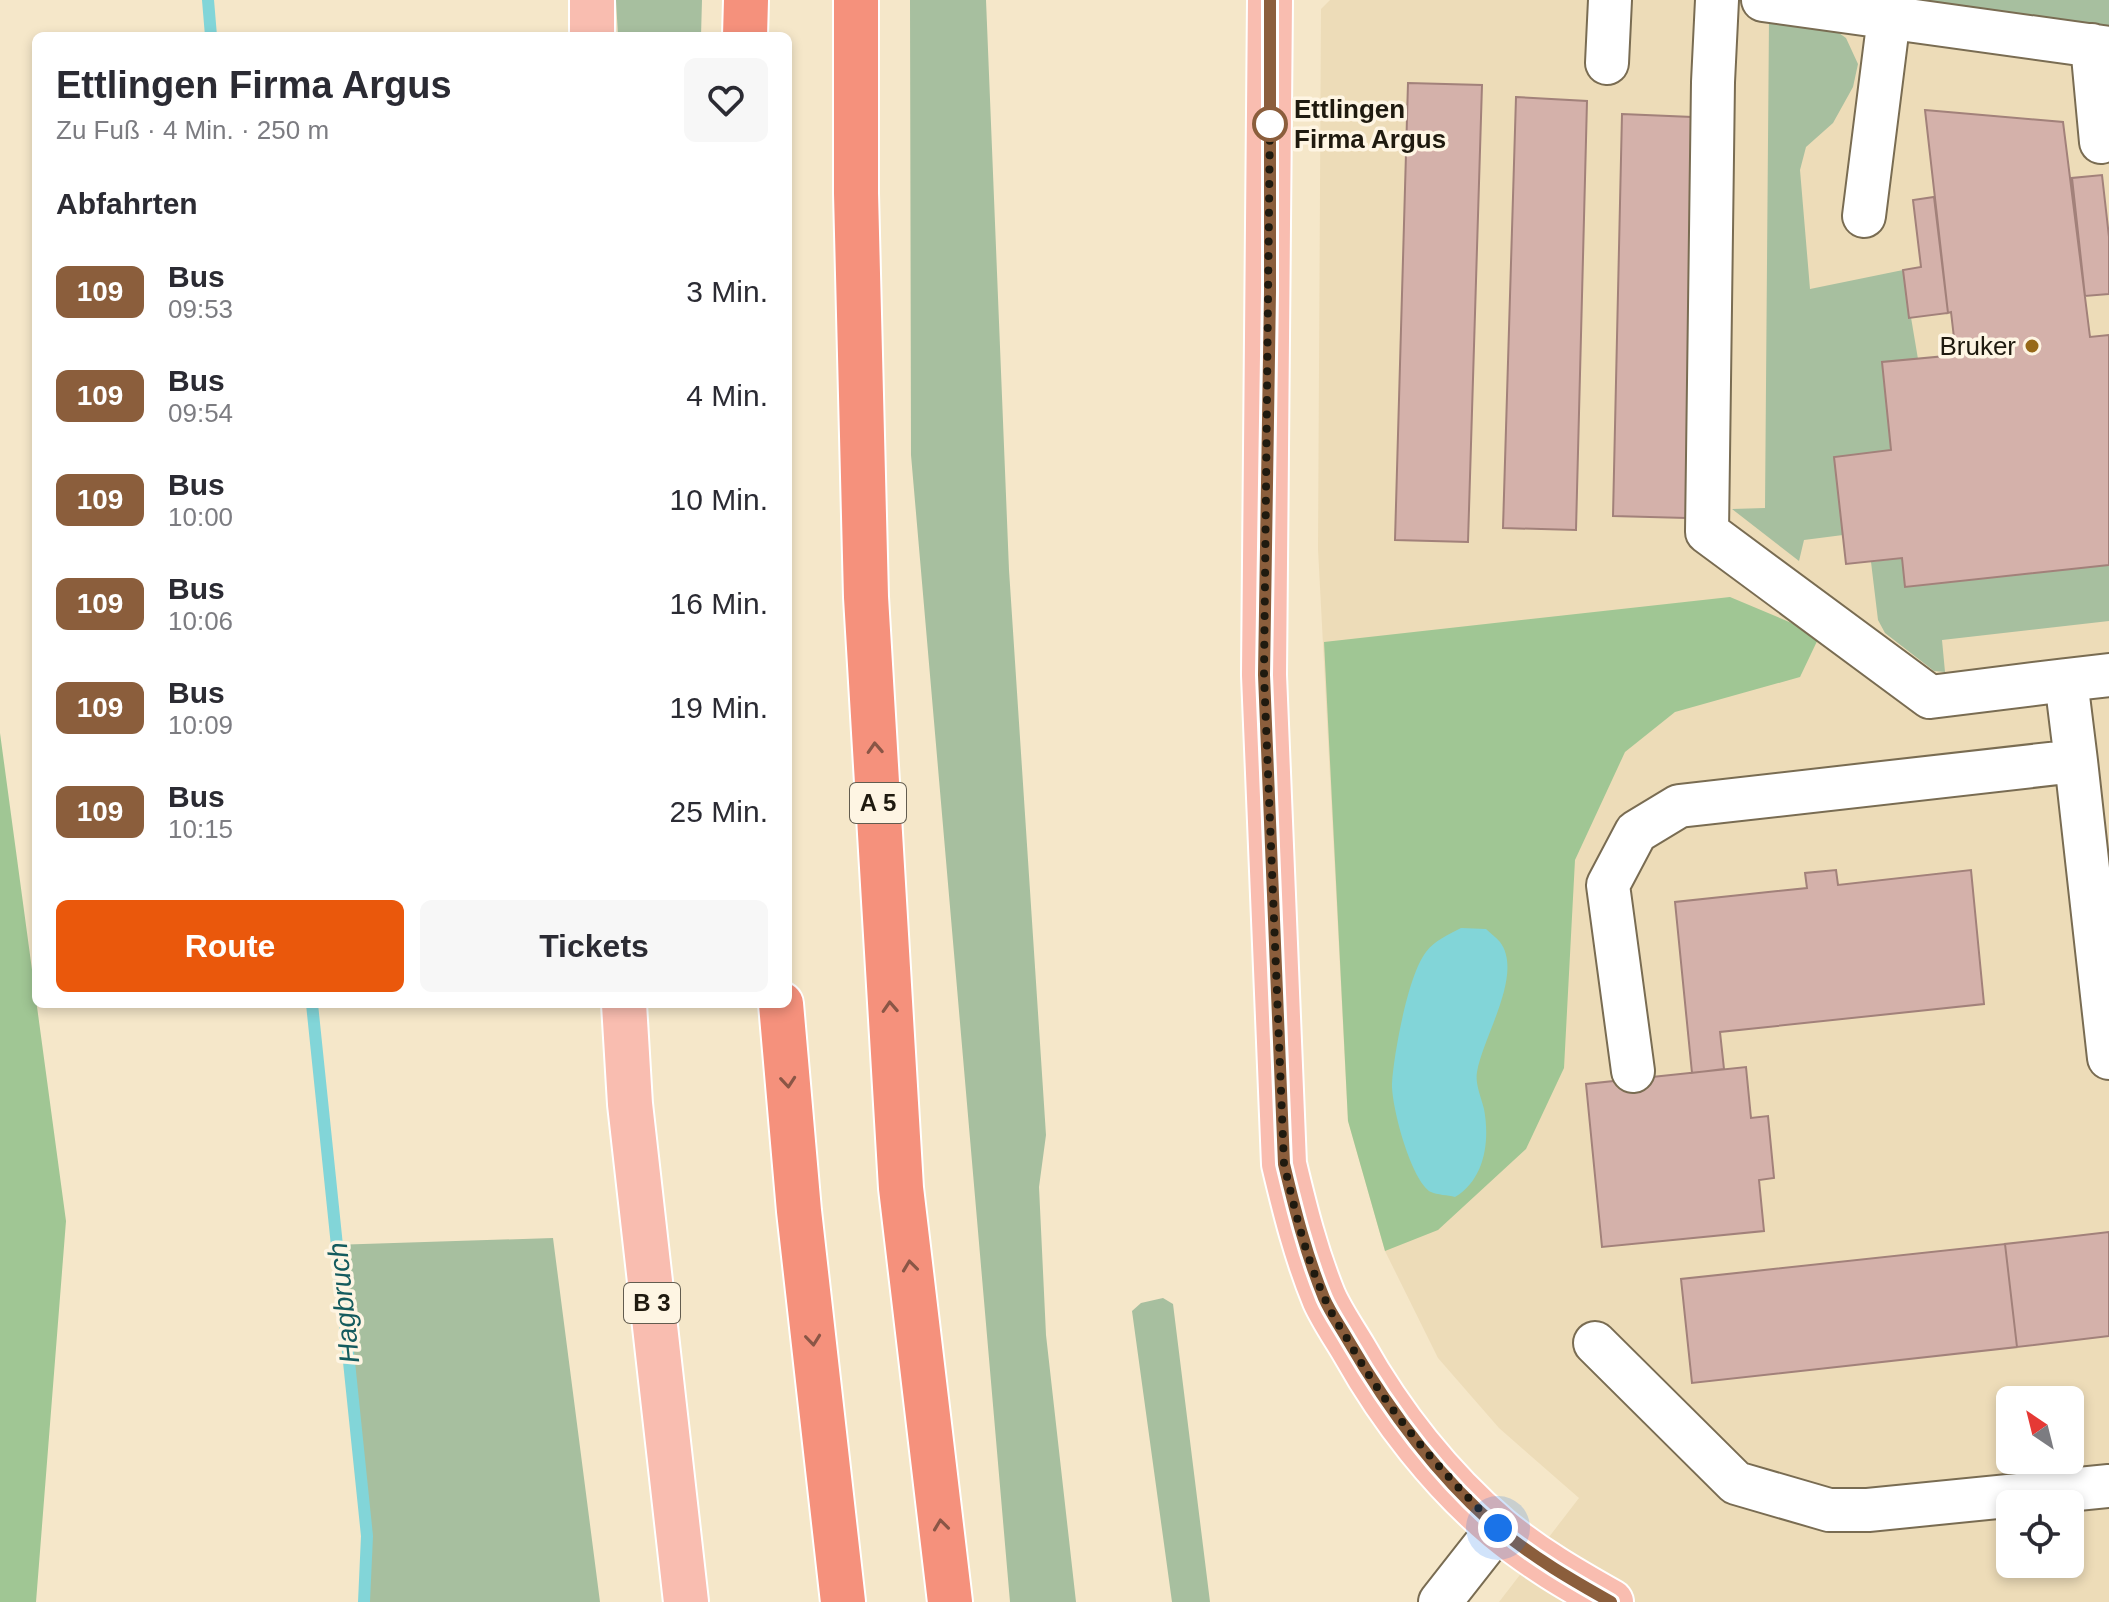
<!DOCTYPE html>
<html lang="de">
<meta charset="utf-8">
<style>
body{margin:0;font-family:Helvetica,sans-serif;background:#f7f7f7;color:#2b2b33;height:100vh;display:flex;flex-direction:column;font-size:30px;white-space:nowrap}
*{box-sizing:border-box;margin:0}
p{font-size:26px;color:#7c7c81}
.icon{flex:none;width:44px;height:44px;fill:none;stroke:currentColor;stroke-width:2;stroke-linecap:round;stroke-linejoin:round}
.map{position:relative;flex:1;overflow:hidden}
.side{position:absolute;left:32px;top:32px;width:760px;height:976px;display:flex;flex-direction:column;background:#fff;border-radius:12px;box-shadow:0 4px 12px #0003}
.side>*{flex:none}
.badge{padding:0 16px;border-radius:12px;font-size:28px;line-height:52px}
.needle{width:52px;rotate:325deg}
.buttons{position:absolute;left:1996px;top:1386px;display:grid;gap:16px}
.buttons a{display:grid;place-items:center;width:88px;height:88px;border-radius:12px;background:#fff;box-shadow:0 4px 12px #0003;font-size:40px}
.you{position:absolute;width:40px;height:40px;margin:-20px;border:6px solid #fff;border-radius:50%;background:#1a73e8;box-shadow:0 0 0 12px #1a73e833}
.map>.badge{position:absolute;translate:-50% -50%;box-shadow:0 0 0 4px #fff}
h2{padding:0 24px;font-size:30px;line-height:72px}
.round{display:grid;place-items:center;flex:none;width:84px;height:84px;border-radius:12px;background:#f7f7f7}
.overview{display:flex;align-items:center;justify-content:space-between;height:136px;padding:0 24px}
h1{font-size:38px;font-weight:800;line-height:60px}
.action{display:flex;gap:16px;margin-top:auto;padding:16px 24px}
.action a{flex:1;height:92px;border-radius:12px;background:#ea580c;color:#fff;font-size:32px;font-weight:800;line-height:92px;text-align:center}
.action a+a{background:#f7f7f7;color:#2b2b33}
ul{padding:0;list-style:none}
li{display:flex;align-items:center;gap:24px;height:104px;padding:0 24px}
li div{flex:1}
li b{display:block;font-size:30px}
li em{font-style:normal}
li .badge{min-width:88px;font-weight:700;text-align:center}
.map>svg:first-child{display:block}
.built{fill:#eddcb8;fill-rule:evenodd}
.green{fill:#a7bf9f}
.forest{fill:#a0c694}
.water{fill:#82d5d8}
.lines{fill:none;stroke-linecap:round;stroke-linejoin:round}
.stream{stroke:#82d5d8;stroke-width:12}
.building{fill:#d4b1aa;stroke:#a2817a;stroke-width:2}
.minor-casing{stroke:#796c52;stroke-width:46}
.major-casing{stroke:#fff;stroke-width:48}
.highway-casing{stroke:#fff;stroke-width:48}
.minor{stroke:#fff;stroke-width:42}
.major{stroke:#f9bdb0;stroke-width:44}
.highway{stroke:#f5917c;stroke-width:44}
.oneway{stroke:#8a5646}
.line-casing{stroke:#fff;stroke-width:18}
.line{stroke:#8b5e3c;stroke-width:12}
.walk{stroke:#1f1a0f;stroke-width:8;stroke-dasharray:0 14.4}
.stop-dot{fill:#fff;stroke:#8b5e3c;stroke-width:4}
.poi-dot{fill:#976918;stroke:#fef5e3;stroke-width:3}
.labels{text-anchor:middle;stroke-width:7;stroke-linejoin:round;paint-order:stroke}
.shield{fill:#fef5e3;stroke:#625c4f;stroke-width:2}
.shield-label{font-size:24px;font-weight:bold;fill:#1f1a0f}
.stop-label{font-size:26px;font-weight:bold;fill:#1f1a0f;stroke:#fef5e3;text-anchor:start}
.poi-label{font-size:26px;fill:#1f1a0f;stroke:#fef5e3;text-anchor:end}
.water-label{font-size:28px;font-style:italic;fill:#145b5e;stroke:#fef5e3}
</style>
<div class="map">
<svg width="2109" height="1602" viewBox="0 0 2109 1602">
<rect width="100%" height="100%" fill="#f5e7c9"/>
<path class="built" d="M1330,0H1903L2109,35V1602H1499L1579,1498L1499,1428L1438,1358L1385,1251L1348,1121L1318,549L1321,9ZM2010,1400H2070V1460H2010ZM2010,1504H2070V1564H2010Z"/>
<path class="green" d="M616,0H702L701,36H618Z
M910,0H986L1009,570L1046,1135L1039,1187L1046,1335L1076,1602H1010L911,455Z
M1903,0H2109V35Z
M1769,19L1825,23L1846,38L1858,64L1853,87L1833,123L1806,147L1800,170L1810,289L1903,270L1918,359L1882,363L1891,450L1834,457L1843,535L1804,540L1799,561L1732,509L1765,508Z
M1902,558L1906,587L2109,565V621L1942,640L1945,672L1934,671L1885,633L1878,620L1871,562Z
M553,1238L600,1602H359L364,1537L332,1245Z
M1163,1298L1173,1304L1210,1602H1172L1132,1311L1141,1303Z"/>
<path class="forest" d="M1730,597L1820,635L1800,677L1675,712L1625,752L1575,860L1564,1068L1526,1149L1438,1230L1385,1251L1348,1121L1324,642Z
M0,733L66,1221L36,1602H0Z"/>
<path class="water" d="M1461,928L1486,929C1490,933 1496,937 1500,942C1524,974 1483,1036 1477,1072C1475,1084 1481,1097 1484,1109C1490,1141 1485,1179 1455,1197C1448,1195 1437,1195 1431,1192C1411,1181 1391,1105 1392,1083C1394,1053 1408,975 1426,952C1435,940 1448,935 1461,928Z"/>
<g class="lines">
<path class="stream" d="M208,0L211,36
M312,1004L367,1536L364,1602"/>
</g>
<path class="building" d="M1408,83L1482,85L1468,542L1395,540Z
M1516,97L1587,101L1576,530L1503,528Z
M1925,110L2063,122L2090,337L2109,335V565L1905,587L1902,558L1846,564L1834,457L1891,450L1882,362L1956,355L1951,312L1948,313Z
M1622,114L1692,117L1686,518L1613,516Z
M2102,175L2109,237V294L2085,296L2072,178Z
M1934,197L1948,313L1909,318L1903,270L1921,267L1913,200Z
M1836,870L1838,885L1971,870L1984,1004L1720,1032L1724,1069L1692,1073L1675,902L1807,888L1805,873Z
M1746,1067L1751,1118L1768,1116L1774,1178L1759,1180L1764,1231L1602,1247L1586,1084Z
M2109,1232V1336L2017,1347L2005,1244Z
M2005,1244L2017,1347L1692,1383L1681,1279Z"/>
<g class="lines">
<g class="minor-casing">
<path id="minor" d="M1717,0L1713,82L1707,532L1930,697L2066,680
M1763,0L2109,48
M2092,45L2101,142
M1607,63L1610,0
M1864,216L1889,17
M2076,761L2066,680L2109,675
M1633,1071L1608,885L1636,832L1679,806L2076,761L2109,1058
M1595,1343L1736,1483L1829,1510H1868L2109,1486
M1440,1602L1498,1528"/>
</g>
<g class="major-casing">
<path id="major" d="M1270,0L1264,675L1284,1164C1295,1210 1306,1254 1324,1298C1332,1316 1344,1333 1354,1350C1391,1416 1441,1480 1499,1529C1534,1558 1572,1580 1611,1602
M592,36V0
M624,1004L630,1104L686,1602"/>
</g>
<g class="highway-casing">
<path id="highway" d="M856,0V193L866,597L901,1188L950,1602
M745,36L746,0
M781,1004L799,1211L843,1602"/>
</g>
<use href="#minor" class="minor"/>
<use href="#major" class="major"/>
<use href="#highway" class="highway"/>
</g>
<defs><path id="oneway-chevron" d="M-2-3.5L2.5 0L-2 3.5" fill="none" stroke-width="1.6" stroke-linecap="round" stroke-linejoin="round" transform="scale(2)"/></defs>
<g class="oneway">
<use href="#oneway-chevron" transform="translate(875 748) rotate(-93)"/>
<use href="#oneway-chevron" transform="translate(890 1007) rotate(-93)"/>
<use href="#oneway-chevron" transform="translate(788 1082) rotate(85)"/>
<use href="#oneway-chevron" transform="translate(910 1266) rotate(-97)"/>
<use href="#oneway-chevron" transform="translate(813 1340) rotate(84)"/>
<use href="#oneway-chevron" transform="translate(941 1525) rotate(-97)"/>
</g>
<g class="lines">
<g class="line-casing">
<path id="line" d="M1270,0V292L1264,675L1284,1164C1295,1210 1306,1254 1324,1298C1330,1312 1340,1326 1348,1340C1388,1409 1438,1477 1499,1529C1534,1558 1572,1580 1611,1602"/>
</g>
<use href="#line" class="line"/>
<path class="walk" d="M1270,124V118L1264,675L1284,1164C1295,1210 1305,1256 1325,1299C1331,1314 1341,1328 1349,1342C1391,1416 1438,1468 1498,1528"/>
</g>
<circle class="stop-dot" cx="1270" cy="124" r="16"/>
<circle class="poi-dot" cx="2032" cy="346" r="8"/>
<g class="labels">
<g class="shield">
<rect x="850" y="783" width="56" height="40" rx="6"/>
<rect x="624" y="1283" width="56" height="40" rx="6"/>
</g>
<g class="shield-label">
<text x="878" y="811">A 5</text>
<text x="652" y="1311">B 3</text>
</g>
<g class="stop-label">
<text x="1294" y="118">Ettlingen<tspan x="1294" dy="30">Firma Argus</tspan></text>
</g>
<g class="poi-label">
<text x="2016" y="355">Bruker</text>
</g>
<g class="water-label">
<text transform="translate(343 1303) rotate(-96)" y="10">Hagbruch</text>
</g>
</g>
</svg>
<div class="buttons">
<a><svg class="needle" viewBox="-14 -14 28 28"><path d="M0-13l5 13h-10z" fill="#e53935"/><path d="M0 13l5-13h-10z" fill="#7c7c81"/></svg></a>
<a><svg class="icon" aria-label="locate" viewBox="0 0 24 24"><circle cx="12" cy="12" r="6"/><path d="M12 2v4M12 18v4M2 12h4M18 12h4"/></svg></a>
</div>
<div class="you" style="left:1498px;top:1528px"></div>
<section class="side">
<div class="overview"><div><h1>Ettlingen Firma Argus</h1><p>Zu Fuß · 4 Min. · 250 m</p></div><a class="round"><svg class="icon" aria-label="heart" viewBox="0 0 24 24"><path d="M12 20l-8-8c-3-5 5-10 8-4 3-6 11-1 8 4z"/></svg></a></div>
<h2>Abfahrten</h2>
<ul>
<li><span class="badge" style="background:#8b5e3c;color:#fff">109</span><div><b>Bus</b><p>09:53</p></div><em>3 Min.</em></li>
<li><span class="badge" style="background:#8b5e3c;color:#fff">109</span><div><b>Bus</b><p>09:54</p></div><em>4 Min.</em></li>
<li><span class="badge" style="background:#8b5e3c;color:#fff">109</span><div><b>Bus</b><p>10:00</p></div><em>10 Min.</em></li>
<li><span class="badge" style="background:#8b5e3c;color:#fff">109</span><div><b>Bus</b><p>10:06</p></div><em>16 Min.</em></li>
<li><span class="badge" style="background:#8b5e3c;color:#fff">109</span><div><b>Bus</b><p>10:09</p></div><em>19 Min.</em></li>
<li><span class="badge" style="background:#8b5e3c;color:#fff">109</span><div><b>Bus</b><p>10:15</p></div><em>25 Min.</em></li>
</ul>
<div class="action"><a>Route</a><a>Tickets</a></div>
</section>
</div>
